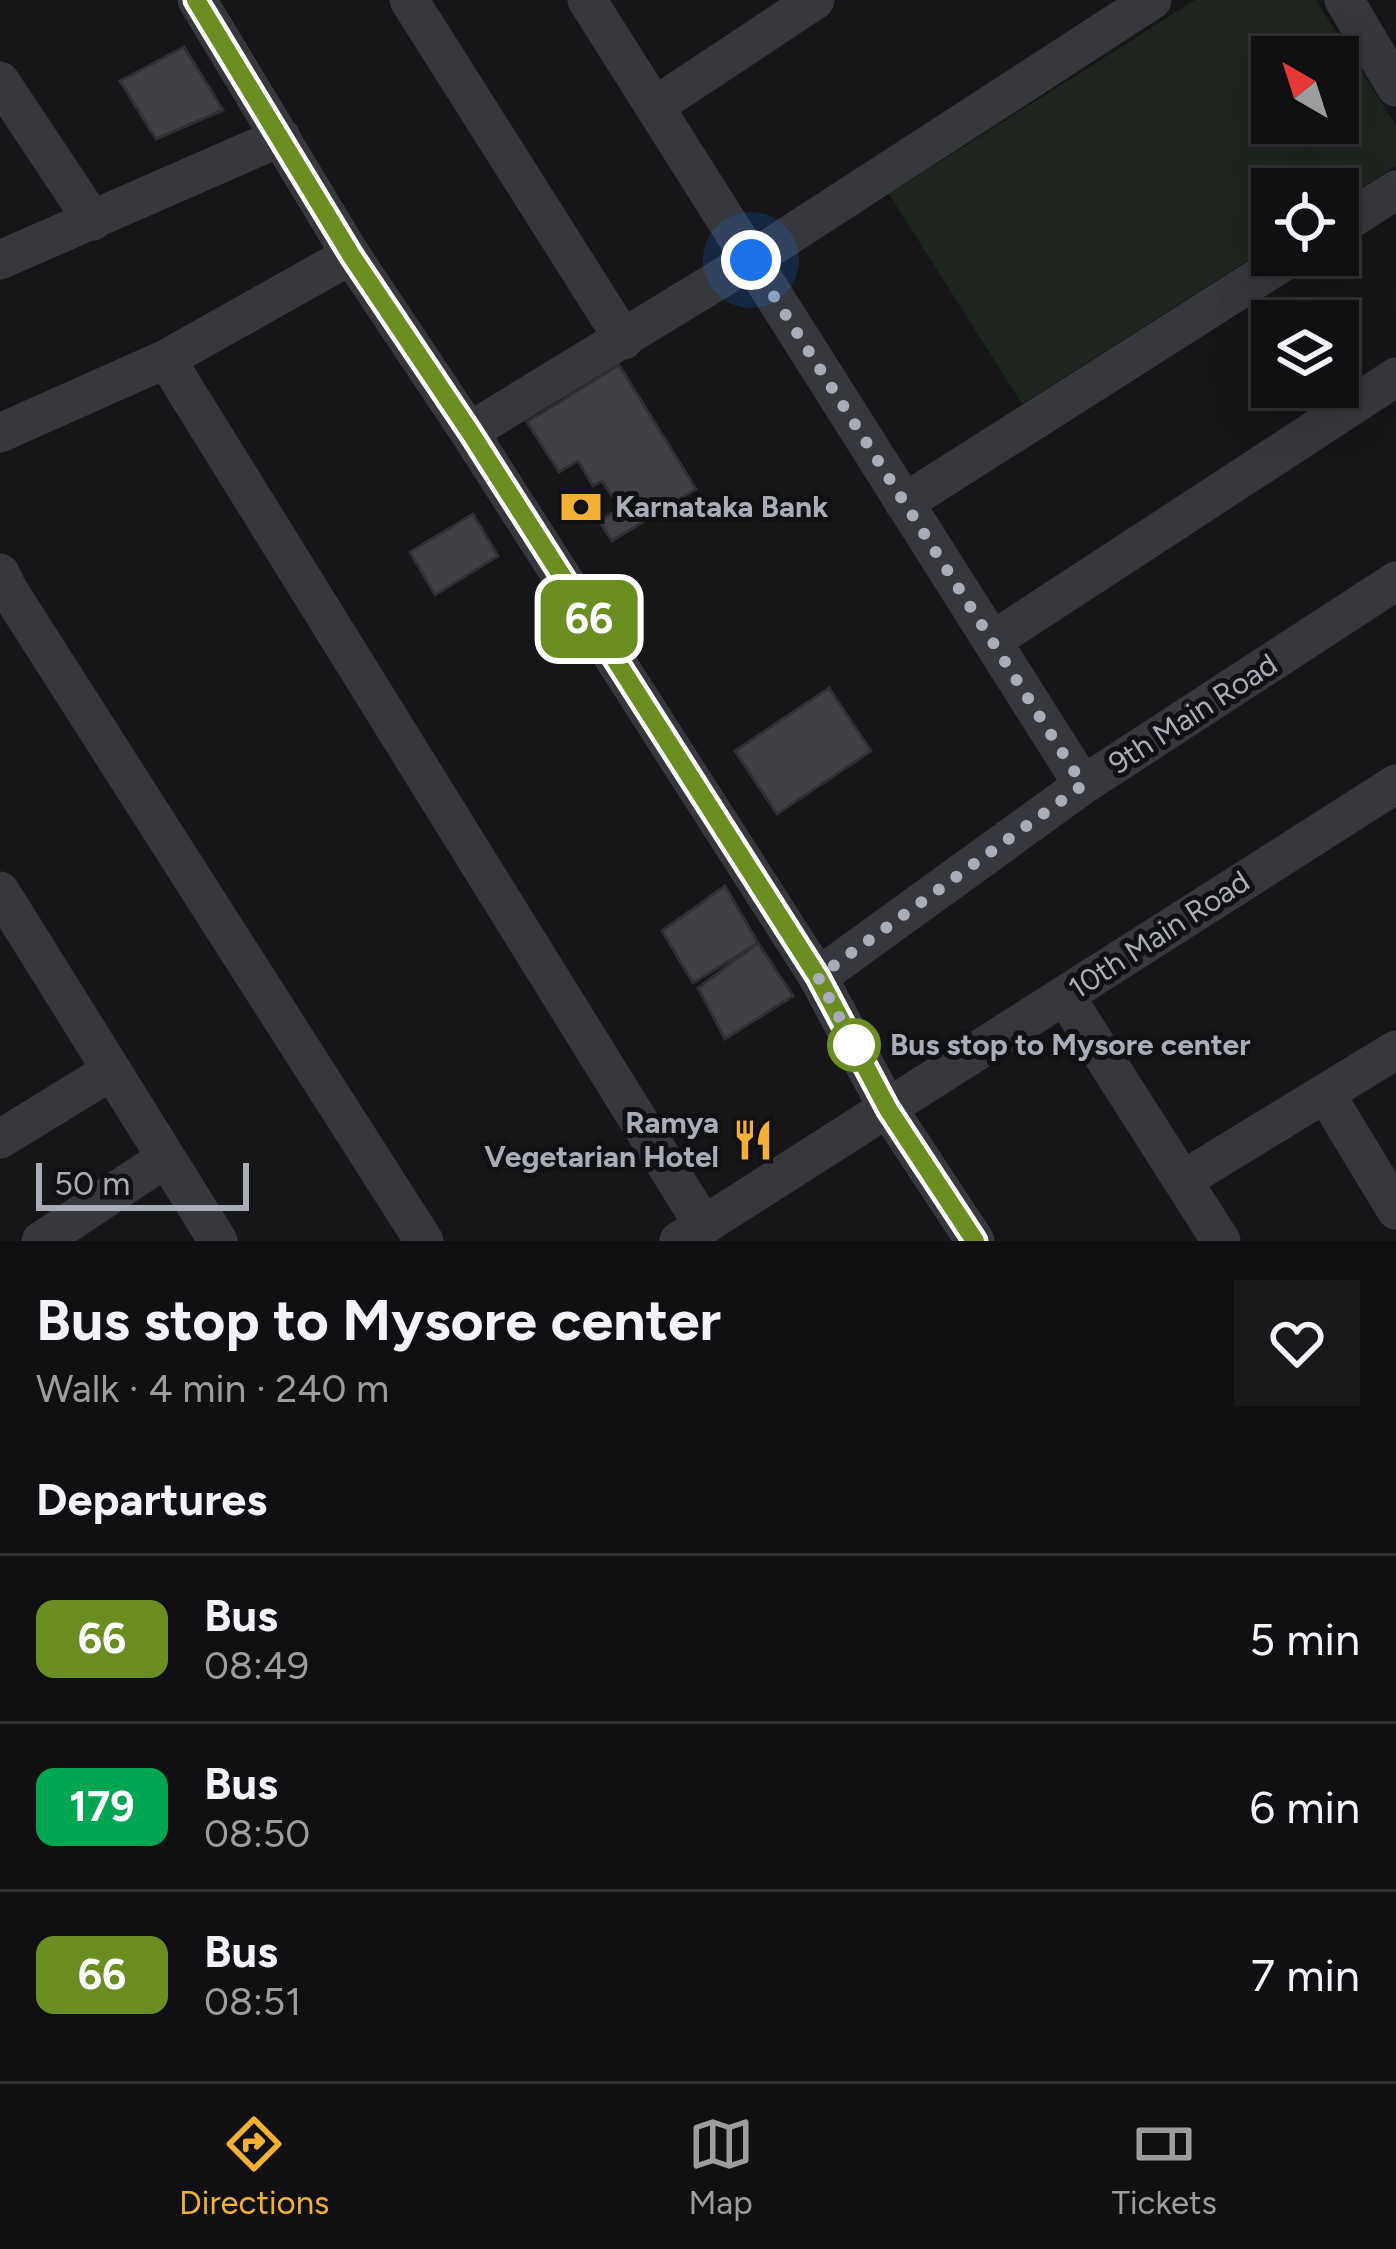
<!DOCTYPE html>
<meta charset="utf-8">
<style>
body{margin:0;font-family:Figtree,sans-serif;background:#19191b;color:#f1f3f6;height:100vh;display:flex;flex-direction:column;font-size:45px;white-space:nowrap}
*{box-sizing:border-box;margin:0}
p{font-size:39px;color:#9c9d9f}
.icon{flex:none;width:66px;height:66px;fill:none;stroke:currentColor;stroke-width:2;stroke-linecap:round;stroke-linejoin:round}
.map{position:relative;height:1241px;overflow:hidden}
.sheet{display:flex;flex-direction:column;background:#101012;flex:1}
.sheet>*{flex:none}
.badge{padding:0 24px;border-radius:18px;font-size:42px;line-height:78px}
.needle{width:78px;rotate:321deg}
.controls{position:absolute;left:1251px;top:36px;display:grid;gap:24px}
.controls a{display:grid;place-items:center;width:108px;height:108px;border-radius:0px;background:#101012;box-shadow:0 12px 48px #0002,0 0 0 3px #303032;font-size:60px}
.scale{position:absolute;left:36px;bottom:30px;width:213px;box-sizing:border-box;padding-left:12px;border:6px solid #a8adb8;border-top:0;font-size:33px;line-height:42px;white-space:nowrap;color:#a8adb8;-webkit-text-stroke:9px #111113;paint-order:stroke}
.you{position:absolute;width:60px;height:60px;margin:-30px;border:9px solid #fff;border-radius:50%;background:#1a73e8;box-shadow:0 0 0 18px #1a73e833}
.map>.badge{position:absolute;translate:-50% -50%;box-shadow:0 0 0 6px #fff}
h2{padding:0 36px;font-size:45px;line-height:108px}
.round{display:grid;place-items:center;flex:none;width:126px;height:126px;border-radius:0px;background:#19191b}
.overview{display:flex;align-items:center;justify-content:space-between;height:204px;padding:0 36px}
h1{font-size:57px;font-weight:700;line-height:90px}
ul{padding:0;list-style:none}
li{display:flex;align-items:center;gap:36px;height:168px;padding:0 36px;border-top:3px solid #303032}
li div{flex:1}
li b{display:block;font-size:45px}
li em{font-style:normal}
li .badge{min-width:132px;font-weight:700;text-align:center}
.tab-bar{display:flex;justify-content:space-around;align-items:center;height:168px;border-top:3px solid #303032;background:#101012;font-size:33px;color:#9c9d9f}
.tab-bar a{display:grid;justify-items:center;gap:6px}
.tab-bar .selected{color:#f2b134}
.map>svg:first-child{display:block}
.green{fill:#1e261f;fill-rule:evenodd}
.building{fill:#404145;stroke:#303034;stroke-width:3}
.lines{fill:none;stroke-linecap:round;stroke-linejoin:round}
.minor{stroke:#37383d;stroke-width:39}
.line-casing{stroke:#fff;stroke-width:27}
.line{stroke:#6b8e23;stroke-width:18}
.walk{stroke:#a8adb8;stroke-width:12;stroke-dasharray:0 21.6}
.stop-dot{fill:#fff;stroke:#6b8e23;stroke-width:6}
.labels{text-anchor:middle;stroke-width:10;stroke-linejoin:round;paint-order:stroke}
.poi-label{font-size:30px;font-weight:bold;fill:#a8adb8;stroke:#111113;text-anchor:start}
.street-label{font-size:30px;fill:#a8adb8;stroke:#111113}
.stop-label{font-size:30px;font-weight:bold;fill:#a8adb8;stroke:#111113;text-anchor:start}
</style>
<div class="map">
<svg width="1396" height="1241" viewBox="0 0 1396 1241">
<rect width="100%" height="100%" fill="#161618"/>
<path class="green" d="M1195,0H1316L1396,125V166L1338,203V189H1272V245L1022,404L889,194ZM1272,57H1338V123H1272Z"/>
<path class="building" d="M184,47L223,110L156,139L120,81Z
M619,365L696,489L612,541L599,521L620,508L602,481L593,486L578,461L559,472L527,422Z
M473,514L498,556L435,595L410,552Z
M829,688L871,751L777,814L735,751Z
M725,886L758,943L693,983L662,931Z
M758,943L793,996L725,1039L698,988Z"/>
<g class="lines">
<path class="minor" d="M197,0L351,255L469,432L818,977L888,1109L975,1241
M409,0L624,340
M587,0L1083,785
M1344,0L1396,87
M0,81L93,221
M655,106L815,0
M1338,227L1396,190
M0,260L281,137
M166,359L704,1226
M469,432L751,260L1152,0
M0,433L166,359L351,255
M904,503L1294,255
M0,573L7,588L424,1241
M992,641L1396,377
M0,891L218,1241
M818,977L1083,785L1396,581
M1065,996L1221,1241
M1325,1093L1396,1210
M0,1139L111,1071
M1183,1180L1396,1050
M41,1241L166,1158
M679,1241L1396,784"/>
</g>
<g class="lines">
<g class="line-casing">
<path id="line" d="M196,0L351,255L470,432L818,977L888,1109L975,1241"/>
</g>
<use href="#line" class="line"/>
<path class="walk" d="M751,260L1083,785L818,977L854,1045"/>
</g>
<defs>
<g id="bank-bare" transform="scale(3.24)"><path d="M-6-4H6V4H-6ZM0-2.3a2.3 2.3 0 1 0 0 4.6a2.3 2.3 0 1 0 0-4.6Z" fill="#f2b134" stroke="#111113" stroke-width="2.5" paint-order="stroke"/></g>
<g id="restaurant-bare" transform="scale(3.24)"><path d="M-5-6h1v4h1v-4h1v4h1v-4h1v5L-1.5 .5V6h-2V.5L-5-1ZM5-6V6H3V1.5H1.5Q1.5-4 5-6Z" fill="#f2b134" stroke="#111113" stroke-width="2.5" paint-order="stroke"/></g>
</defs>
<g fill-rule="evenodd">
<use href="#bank-bare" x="581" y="507"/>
<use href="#restaurant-bare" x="753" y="1140"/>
</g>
<circle class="stop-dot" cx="854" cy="1045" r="24"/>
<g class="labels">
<g class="poi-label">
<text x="615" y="517">Karnataka Bank</text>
<text x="719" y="1133" text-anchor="end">Ramya<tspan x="719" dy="34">Vegetarian Hotel</tspan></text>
</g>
<g class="street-label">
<text transform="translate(1193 714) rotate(-33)" y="10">9th Main Road</text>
<text transform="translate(1159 935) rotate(-33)" y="10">10th Main Road</text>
</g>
<g class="stop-label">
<text x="890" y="1055">Bus stop to Mysore center</text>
</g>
</g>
</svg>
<div class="controls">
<a><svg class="needle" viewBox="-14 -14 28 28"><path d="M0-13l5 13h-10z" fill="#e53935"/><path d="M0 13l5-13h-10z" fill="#9c9d9f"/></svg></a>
<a><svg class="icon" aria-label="locate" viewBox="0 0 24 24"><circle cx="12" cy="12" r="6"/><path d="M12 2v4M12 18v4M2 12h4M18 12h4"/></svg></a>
<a><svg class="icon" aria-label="layers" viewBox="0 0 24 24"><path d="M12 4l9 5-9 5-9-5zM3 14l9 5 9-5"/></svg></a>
</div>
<div class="scale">50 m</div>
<div class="you" style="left:751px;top:260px"></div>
<b class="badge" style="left:589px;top:619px;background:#6b8e23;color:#fff">66</b>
</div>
<section class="sheet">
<div class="overview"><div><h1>Bus stop to Mysore center</h1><p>Walk · 4 min · 240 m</p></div><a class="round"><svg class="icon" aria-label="heart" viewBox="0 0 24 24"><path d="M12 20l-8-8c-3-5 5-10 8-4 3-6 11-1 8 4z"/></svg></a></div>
<h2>Departures</h2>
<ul>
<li><span class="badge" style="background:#6b8e23;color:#fff">66</span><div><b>Bus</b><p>08:49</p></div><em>5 min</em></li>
<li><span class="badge" style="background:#00a651;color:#fff">179</span><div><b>Bus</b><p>08:50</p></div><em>6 min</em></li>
<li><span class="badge" style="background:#6b8e23;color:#fff">66</span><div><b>Bus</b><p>08:51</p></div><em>7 min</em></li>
</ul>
</section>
<nav class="tab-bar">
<a class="selected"><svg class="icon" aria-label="directions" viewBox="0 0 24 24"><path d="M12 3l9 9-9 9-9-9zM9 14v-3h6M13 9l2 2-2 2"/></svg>Directions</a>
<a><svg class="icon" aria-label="map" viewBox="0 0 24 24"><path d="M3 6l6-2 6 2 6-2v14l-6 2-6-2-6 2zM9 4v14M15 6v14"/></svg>Map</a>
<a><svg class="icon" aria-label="tickets" viewBox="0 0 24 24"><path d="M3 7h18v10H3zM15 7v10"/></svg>Tickets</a>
</nav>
